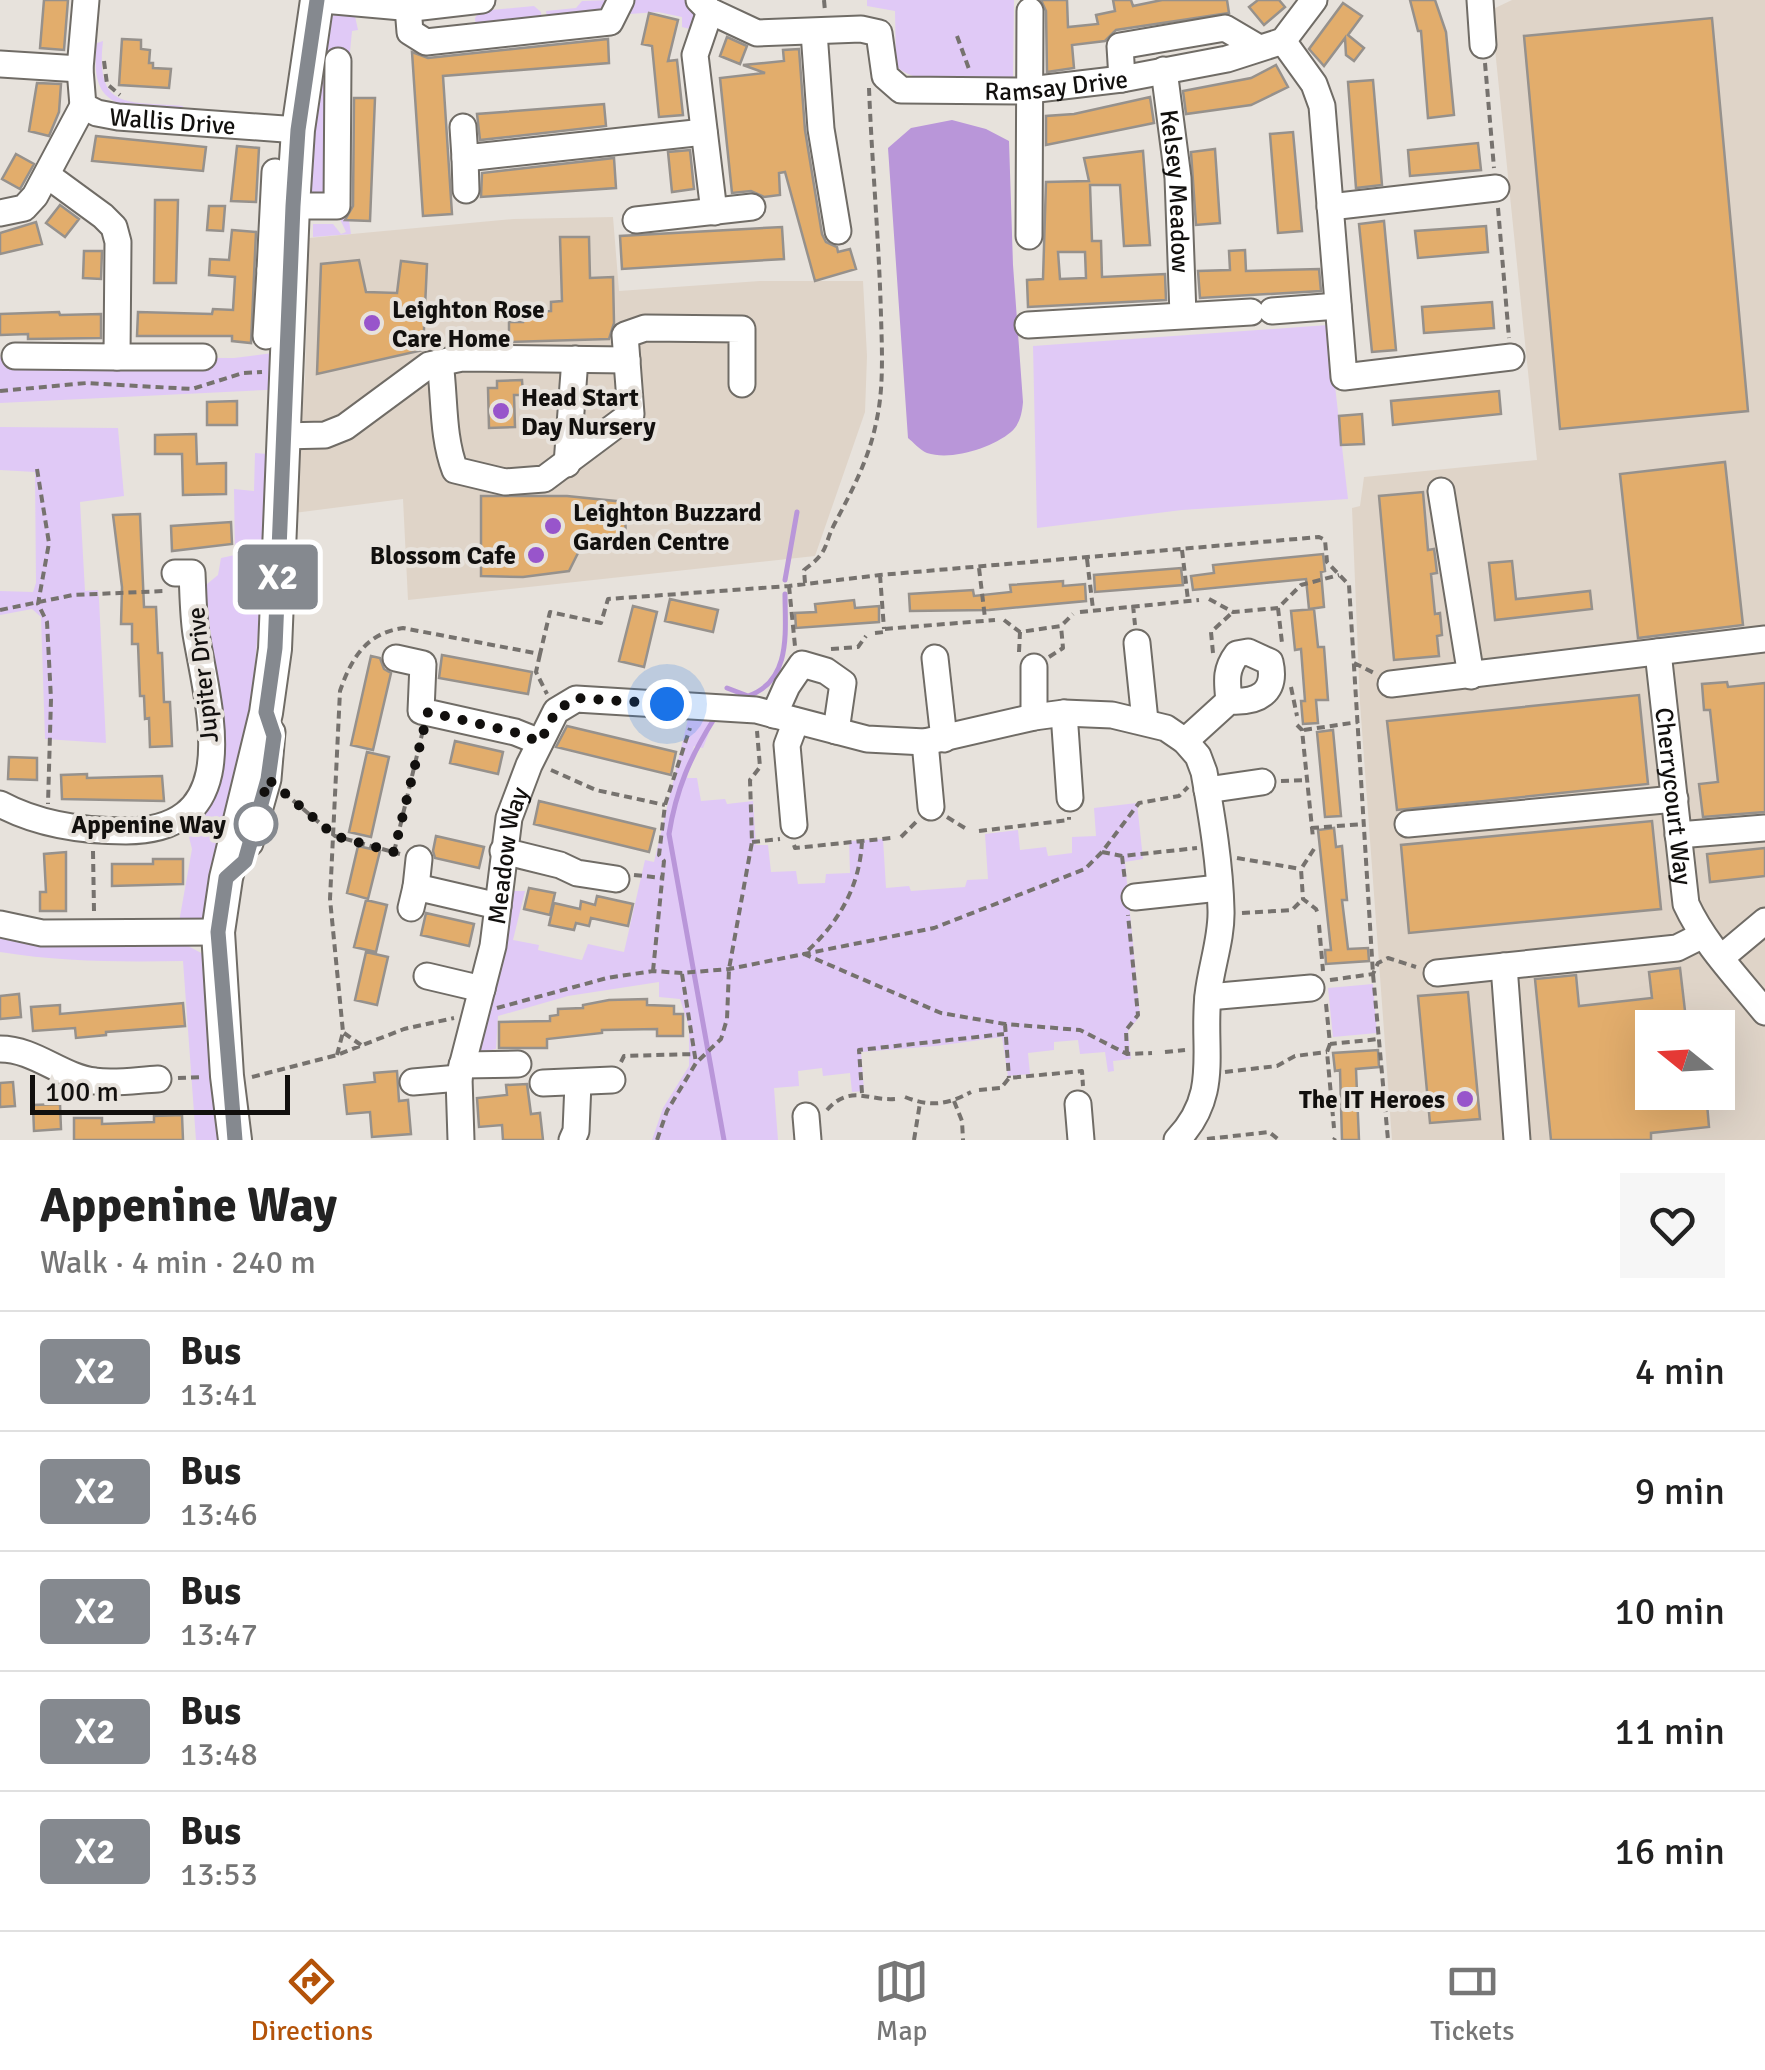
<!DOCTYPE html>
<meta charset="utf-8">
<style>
body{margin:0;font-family:Signika,sans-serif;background:#f6f6f6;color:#222;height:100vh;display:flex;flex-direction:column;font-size:38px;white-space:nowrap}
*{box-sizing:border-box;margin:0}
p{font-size:32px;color:#767676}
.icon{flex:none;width:55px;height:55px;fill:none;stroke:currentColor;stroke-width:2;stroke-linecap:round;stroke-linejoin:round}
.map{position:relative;height:1140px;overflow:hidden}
.sheet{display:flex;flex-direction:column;background:#fff;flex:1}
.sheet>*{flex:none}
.badge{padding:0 20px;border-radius:8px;font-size:35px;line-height:65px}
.needle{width:65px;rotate:288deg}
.tools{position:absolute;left:1635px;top:1010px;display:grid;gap:20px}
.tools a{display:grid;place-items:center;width:100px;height:100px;border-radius:0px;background:#fff;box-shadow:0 10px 40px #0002;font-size:50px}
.scale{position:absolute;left:30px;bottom:25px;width:260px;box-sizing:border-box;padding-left:10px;border:5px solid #12100e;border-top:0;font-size:28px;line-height:35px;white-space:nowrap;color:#12100e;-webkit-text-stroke:8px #e7e2dc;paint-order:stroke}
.you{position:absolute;width:50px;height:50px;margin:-25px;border:8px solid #fff;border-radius:50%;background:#1a73e8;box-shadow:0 0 0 15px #1a73e833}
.map>.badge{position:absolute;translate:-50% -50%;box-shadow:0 0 0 5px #fff}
.round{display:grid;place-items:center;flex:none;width:105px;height:105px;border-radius:0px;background:#f6f6f6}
.headline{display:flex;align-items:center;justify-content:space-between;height:170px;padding:0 40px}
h1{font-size:48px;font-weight:800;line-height:75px}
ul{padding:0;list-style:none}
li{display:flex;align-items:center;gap:30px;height:120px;padding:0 40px;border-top:2px solid #e0e0e0}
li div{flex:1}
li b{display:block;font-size:38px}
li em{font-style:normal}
li .badge{min-width:110px;font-weight:700;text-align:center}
.tabs{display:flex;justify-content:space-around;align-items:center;height:140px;border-top:2px solid #e0e0e0;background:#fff;font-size:28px;color:#767676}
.tabs a{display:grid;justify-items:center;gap:5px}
.tabs .selected{color:#b45309}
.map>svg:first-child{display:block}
.built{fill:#dfd4c8;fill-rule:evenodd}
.green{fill:#e0c9f6}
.water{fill:#b996d9}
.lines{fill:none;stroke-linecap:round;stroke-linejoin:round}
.stream{stroke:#b996d9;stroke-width:5}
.building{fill:#e2ad6c;stroke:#96918c;stroke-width:2.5;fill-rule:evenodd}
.minor-casing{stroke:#706c66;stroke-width:29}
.major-casing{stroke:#706c66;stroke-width:36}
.path{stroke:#76726e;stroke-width:4;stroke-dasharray:8 5;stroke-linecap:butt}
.minor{stroke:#fff;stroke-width:25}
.major{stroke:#fff;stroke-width:32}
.line-casing{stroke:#fff;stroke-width:22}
.line{stroke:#85898f;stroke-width:15}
.walk{stroke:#12100e;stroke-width:10;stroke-dasharray:0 18}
.poi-dot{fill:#9855cb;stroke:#e7e2dc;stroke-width:4}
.stop-dot{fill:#fff;stroke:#85898f;stroke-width:5}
.labels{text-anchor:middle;stroke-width:8;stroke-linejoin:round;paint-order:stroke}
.street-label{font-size:25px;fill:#12100e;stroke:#e7e2dc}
.poi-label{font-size:25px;font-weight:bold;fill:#12100e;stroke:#e7e2dc;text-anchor:start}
.stop-label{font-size:25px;font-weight:bold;fill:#12100e;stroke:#e7e2dc;text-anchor:end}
</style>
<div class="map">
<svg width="1765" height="1140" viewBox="0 0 1765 1140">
<rect width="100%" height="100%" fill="#e7e2dc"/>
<path class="built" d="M1512,0H1765V1140H1392L1360,703L1352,508L1360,506L1364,477L1537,460L1491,10ZM1652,1028H1718V1092H1652Z
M613,217L619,291L760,281H863L867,356L865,412L815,556L408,600L403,499L294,513L305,377L309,238L514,219Z"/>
<path class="green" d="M612,0V8L548,24L546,11L576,8L582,1Z
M628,0H685L697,10L690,29L682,27V17L658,12L629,14Z
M867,0H1014L1013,77C980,78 921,90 896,66L895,11L867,6Z
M534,6L541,12L542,24L476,31L475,18L480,11Z
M337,14L355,16L358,30L352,31L336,199L309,204L311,153L331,17Z
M103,41C95,111 127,101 183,106L180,112C124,106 88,112 97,43Z
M344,213L348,214L351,234L313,237V224H333L341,234L346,232L340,219Z
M1328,325L1348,499L1182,510L1037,528L1033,346Z
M288,351L286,389L0,403V357L234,358Z
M0,427L118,428L124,496L80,502L85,591L98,590L99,599L106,743L45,739L41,617L32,609L0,615V591L33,592L36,583L35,472L0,470Z
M255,453L267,454L263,579L253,683L242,760L208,911L197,923L179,922L192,849L186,825L203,812L201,589L218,575L221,558L235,555L234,489L254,491Z
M688,719L713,722L703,748L694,746L687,778H697L701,801L725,799L727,804L753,801L756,845H768L771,872L796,871L798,884L825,883L826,874L850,873L849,841L883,839L886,888L909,886L911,891L965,887L967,880L988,879L985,834L1018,830L1020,850L1046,847L1048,856L1072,853V837L1096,836L1094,808L1137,803L1143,859L1125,862L1140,1016L1128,1031L1131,1059L1113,1061L1114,1071L1108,1072L1105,1052L1080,1054L1078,1040L1054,1042V1050L1028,1053L1030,1074L1008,1076L1002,1037L936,1046L861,1052L864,1091L852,1092L850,1073L823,1076L822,1068L798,1071L799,1086L774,1088L778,1140H652L663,1108L689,1066V1027L680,999L659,997V982L568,996L498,1016L496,1049L474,1053L499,976L512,891H525L513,940L539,945L538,950L582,960L588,944L624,952L645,860L654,862Z
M0,933L48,942L188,946L205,955L224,1140H196L183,961C121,962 61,962 0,952Z
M1373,984L1377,1033L1333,1037L1328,988Z"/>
<path class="water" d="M952,120L986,129L1009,141L1013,265L1023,402C1022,413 1020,424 1011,432C992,448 951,461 927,453C920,450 913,442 908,438L888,148L911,128Z"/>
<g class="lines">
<path class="stream" d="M785,580L797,512
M727,688L748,696C792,681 785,631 785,594
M714,719C690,757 676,790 669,834L724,1140"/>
</g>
<path class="building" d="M44,0H68L64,50L40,48Z
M1041,0H1067L1068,27L1098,24L1096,15L1115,11L1113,0H1131L1133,6L1162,0H1227L1229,13L1116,30L1105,41L1072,45L1074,68L1047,72L1046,11Z
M1258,0H1279L1285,7L1264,25L1249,7Z
M1410,0H1435L1446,32L1454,115L1428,118L1421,31H1418Z
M1343,3L1362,16L1348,35L1364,48L1354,61L1346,55L1345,38L1324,66L1309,49Z
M649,13L678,20L668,61L677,60L683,115L659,117L652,46L642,44Z
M1712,18L1748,411L1560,429L1524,36Z
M727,37L747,46L740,64L720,56Z
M122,39L141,40V49L150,50L149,63H153V68L171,69L169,88L119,85Z
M608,39L609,63L443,76L452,214L423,216L412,52L428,58Z
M799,49L805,130L822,234L826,242L837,247L838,252L850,249L856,269L815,281L785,172L779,173L780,195L764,197L751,191L732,193L720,78L765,73L743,65L784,61L783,50Z
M1276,65L1288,87L1251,105L1186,114L1183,91L1251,78Z
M1373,80L1382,185L1356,188L1348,82Z
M37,83L61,84L59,112L49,136L29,131Z
M1150,97L1154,123L1046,145V116L1074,114Z
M354,98H375L370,221L345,220L353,206Z
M604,104L606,126L480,140L477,114Z
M1293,132L1302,231L1278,233L1270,134Z
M96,136L206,147L203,171L92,161Z
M1478,143L1481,170L1410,176L1408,150Z
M237,146L259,148L256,202L231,201Z
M1215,149L1220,223L1196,225L1191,152Z
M690,150L694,189L672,192L668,152Z
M1143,151L1150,245L1124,246L1120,185H1090L1092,241H1101L1102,277L1165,274L1166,300L1028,307L1027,280L1043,279L1046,182L1089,181L1084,158ZM1058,252H1085L1086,278L1060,279Z
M16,154L34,164L20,189L2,179Z
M614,158L616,188L481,197L482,173Z
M155,200H178L176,283H154Z
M60,205L79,219L65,237L46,223Z
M209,206H225L223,231L207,230Z
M1384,221L1396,350L1372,352L1359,224Z
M36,222L42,244L0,254V233Z
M1486,226L1488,252L1418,258L1415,231Z
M782,227L784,259L622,269L620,236Z
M232,230L256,232L251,343L232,341V336H137L138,312L212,314L213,309L233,310L235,277L209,275L210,259L229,260Z
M560,237H589L590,278L613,277L614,323L609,339L509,342V322H523V312L551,311V302L562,301Z
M1245,250L1246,271L1319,269L1321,291L1200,298L1198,271L1230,270L1229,251Z
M84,251H102L101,279L83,278Z
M359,260L366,292L397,293L401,261L427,264L423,350L317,374L321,264Z
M1492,302L1494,328L1424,333L1422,307Z
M59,312L60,315L101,314V338L28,339V334L0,335V314Z
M522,380L523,395H514L515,427L489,428L488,388H497V381Z
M1499,391L1501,414L1393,425L1391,401Z
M237,401V425H207V402Z
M1362,414L1364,444L1341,445L1339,416Z
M196,434L197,464L226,463V494L183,495L182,454H155V435Z
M1725,462L1743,625L1638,638L1620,474Z
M1423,492L1428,550L1434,549L1435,556L1437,573L1431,574L1435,614L1440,613L1442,635L1437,636L1439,656L1394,660L1379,496Z
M481,496H567L625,502L626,550L579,551L569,571L523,577L481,576Z
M140,514L144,607H156L158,653H162L164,702H170L172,746L150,747L149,718L145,719L144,696H140L138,644H132V624H121L122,587L113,515Z
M231,522L232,544L172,551L171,526Z
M1323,554L1325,571L1321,572L1324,607L1309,609L1306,579L1193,590L1191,576L1214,573L1213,565Z
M1512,561L1516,599L1590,591L1592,609L1495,620L1489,563Z
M1181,568L1183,585L1095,592L1094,575Z
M1063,581V586L1085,584L1086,601L989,610L910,611L909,594L973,590L974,596L1011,592L1010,585Z
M670,599L718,610L713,632L665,621Z
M854,600L855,608L879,606V622L796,628L795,613L816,612L815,604Z
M633,606L657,612L644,667L619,661Z
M1314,609L1318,647H1324L1328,700H1316L1318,723L1303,724L1301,701H1305L1301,649L1295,650L1291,611Z
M442,655L532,672L528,694L439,678Z
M371,656L380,658L384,669L391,673L373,750L351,745Z
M1727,682L1728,687L1765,683V812L1703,817L1699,784L1718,782L1710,710H1704L1702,684Z
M1639,695L1648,784L1397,810L1387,721Z
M567,726L676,752L671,775L556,747Z
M1333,730L1341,816L1325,817L1317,732Z
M455,741L503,752L498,774L450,763Z
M367,752L389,757L371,837L349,832Z
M9,757L37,758V780L8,779Z
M87,774V778L162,776L164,801L62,799L61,775Z
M539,801L655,829L649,852L534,824Z
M1652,821L1661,909L1409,933L1401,845Z
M1334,828L1336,847L1342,846L1347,900H1342L1348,949L1368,948L1369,961L1326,964L1325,950H1331L1318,830Z
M436,836L484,847L479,868L435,858L433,851Z
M358,846L380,851L368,899L347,893Z
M1765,848V876L1710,882L1707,854Z
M66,852V911H40V892H46L44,854Z
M153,859H183V884L112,886V864H153Z
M529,888L555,893L550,915L524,909Z
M597,896L633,904L628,926L591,918L589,926L576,923L574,930L549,925L554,903L580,909L581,901L595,905Z
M366,900L387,905L376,952L354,947Z
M426,913L474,924L469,946L421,935Z
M366,952L388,957L377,1005L355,1000Z
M1680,968L1687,1028H1652V1092H1706L1709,1127L1651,1133V1140H1551L1535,979L1576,975L1579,1006L1652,998L1649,972Z
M1468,992L1480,1119L1430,1123L1418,996Z
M19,994L21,1017L0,1019V996Z
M647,999V1005L674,1006V1014H683V1036H657V1029L602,1030V1033L547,1039V1048H499V1022L550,1021V1016L558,1015V1009L583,1008V1005L609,1000Z
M183,1003L185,1026L106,1032V1035L76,1038L75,1028L33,1031L31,1007L60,1005V1014Z
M1378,1050L1379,1067L1356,1069L1359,1140H1342L1340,1070L1335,1071L1333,1053Z
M397,1071L399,1101L408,1100L411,1134L372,1137L370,1112L347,1114L344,1085L375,1082L374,1073Z
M13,1082L15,1106L0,1107V1083Z
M527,1084L531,1114L540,1113L543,1140H503L502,1125L479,1127L477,1098L507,1095L506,1085Z
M60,1104L61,1129L34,1131L33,1105Z
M182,1115L183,1140H74V1118H102V1124L154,1122V1116Z"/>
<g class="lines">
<g class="minor-casing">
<g id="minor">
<path id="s1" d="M86,0L80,69L83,106L97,113L118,117L298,130"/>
<path d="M323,0L413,8L482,0"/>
<path id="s2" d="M699,0L710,11L757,33L861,29L879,33L885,76L901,90L1021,91L1122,79L1227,59L1283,41L1314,0"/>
<path d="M1480,0L1483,45"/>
<path d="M408,7L410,32L426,42L610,22L621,0"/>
<path d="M710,11L695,55L714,212"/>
<path d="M814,32L821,129L838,231"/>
<path d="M1283,41L1314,84L1322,106L1344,377L1511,357"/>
<path d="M0,64L80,69"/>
<path id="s3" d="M1164,70L1178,178L1183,315"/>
<path d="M1122,79L1120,46L1225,28L1259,48"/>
<path d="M463,127L465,158L704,132"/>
<path d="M465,158L466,190"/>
<path d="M275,172L270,270L290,269"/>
<path d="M293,206H337L338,61"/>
<path d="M1330,207L1496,188"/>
<path d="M0,213L24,208L35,196L83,106"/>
<path d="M636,220L752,207"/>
<path d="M1029,236L1030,11"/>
<path d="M1272,311L1338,306"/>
<path d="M1028,325L1251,312"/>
<path d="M266,336L270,270"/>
<path d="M15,356L117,357L118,242L114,227L103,216L47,175"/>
<path d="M117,357H203"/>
<path d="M440,362C445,399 442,436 455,470L505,482L544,479L631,414L625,335L645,328L742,329V384"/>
<path d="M282,436L325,435L345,427L429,365L462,358L627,360"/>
<path d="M567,464L575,359"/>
<path d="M1441,491L1471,676"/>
<path d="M1137,643L1145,721"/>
<path id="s4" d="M1658,652L1686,904C1705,945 1737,977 1765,1012"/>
<path d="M396,658L423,664L421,711L515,732L540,742"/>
<path d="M935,658L944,739"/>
<path d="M1034,667V717"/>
<path d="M1391,684L1765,639"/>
<path d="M1064,713L1070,798"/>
<path d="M774,715L787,686L802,664L826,671L843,683L836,731"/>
<path d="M1185,741L1229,701C1227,681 1225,670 1237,654L1248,652L1270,662C1277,693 1258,703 1229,701"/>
<path d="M925,742L931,807"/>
<path d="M1207,790L1262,782"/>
<path d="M0,804C39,825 82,831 126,831C246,830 209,711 196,634C193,614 193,593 192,573H175"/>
<path d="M1408,824L1675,799"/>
<path d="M794,825L787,745L796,721"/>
<path d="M1678,835L1765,828"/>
<path d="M250,843L268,779L272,732"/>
<path d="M503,851L560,865L577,873L616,879"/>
<path d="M416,887L419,859"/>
<path d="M1135,897L1219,888"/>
<path d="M411,908L416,887L498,906"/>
<path d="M0,924L42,933L218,932"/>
<path d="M1722,957L1765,921"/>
<path d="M1504,966L1517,1140"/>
<path d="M1437,973L1677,948L1701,936"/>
<path d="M427,976L482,989"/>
<path d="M1208,997L1311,988"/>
<path d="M0,1049C35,1049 61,1077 95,1081C115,1084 138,1080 158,1079"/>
<path d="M462,1065L518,1064"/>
<path d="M413,1082L459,1078"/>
<path d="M543,1083L612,1080"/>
<path d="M1078,1104L1081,1140"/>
<path d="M806,1116L808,1140"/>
<path id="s5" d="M461,1140L459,1078L493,946L509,818L529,765L556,711L576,699L756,710L867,739L925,742L1034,717L1064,713L1112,715L1166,728L1185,741L1198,756L1204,772C1212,817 1220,865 1221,910C1222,938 1211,967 1208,995C1202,1051 1221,1094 1177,1140"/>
<path d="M572,1140L576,1131L578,1083"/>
</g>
</g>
<g class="major-casing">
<path id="major" d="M235,1140L227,1076L218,932L226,878L266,713L275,649L293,206L298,130L317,0"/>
</g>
<path class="path" d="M824,0L825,11
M957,36L969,69
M104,61L107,84L120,95
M1485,63L1494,168
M1498,208L1509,338
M0,391L87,383L192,389L243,373L262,372
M37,469L49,543L38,604L47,622L51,699L48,804
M1182,550L1188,600
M1087,559L1093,609
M979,568L985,618
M880,575L884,629
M805,583L804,570C831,550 822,547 836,521C853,489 869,458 876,423C884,389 882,350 881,316C879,240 872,164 869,88
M789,586L795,646
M1209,599L1233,612L1278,608L1301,585L1339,575
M1133,605L1135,625
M1278,608L1282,643
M0,610L73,595L164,591
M1080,612L1199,600
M1004,620L1020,632L1061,626L1073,614
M875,633L884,632V629L995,620
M831,649L858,647L866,636
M1019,652L1020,632
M1213,653L1211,632L1233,612
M540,654L536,672L547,694
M1049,657L1063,648L1061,626
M1354,663L1376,674
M1291,687L1297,716
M1297,725L1302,730L1313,838
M1304,730L1358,722
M551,770L596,790L665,805
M1281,781L1307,780
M283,792L335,836L400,854
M947,817L968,830
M1311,828L1364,824
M979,831L1069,820V817
M901,837L916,822
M862,841C860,887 838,924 804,954L941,1013L1005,1024L1080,1030L1127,1054L1152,1053
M752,842L780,839
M794,845L795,848L891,838
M1314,849L1301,869L1303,899L1316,909L1319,916
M93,851L94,911
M394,852L423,730
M1102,852L1122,856L1197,848
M1122,856L1125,881
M1237,858L1301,869
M634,875L663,878
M1242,913L1292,910L1303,899
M1319,925L1323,971
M653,971L664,861L659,855L665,805L690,728
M682,974L696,1063
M1330,980L1373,974L1378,963L1388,958L1416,967
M1326,1004L1330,1044L1379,1039
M497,1008L607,978L653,971L682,973L729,969L934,928L1085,869L1102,852L1139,803L1179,796L1188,787
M1005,1024L1009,1078
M344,1033L361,1045
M1330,1044L1327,1052L1334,1128
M1165,1052L1185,1050
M1127,1054L1126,1030L1138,1015L1128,915
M337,1055L343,1032L330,899L340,691C351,659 366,633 403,628L540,654L550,612L601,623L608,599L789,586L880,575L1319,537L1325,540L1327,562L1349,585L1373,974L1388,1140
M621,1062L624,1056L695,1054
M1225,1072L1277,1066L1295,1056L1327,1052
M252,1077L337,1055L404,1029L454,1018
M178,1078L203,1077
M979,1090L1001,1088L1009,1078L1082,1071L1083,1086
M862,1093L859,1050L1004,1034
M905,1097C930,1107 947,1105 971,1092
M954,1101L962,1121L963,1140
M827,1110C850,1084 868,1101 895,1099
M1207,1139L1269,1132L1279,1140
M657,1140L667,1111L696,1063L721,1039L727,1019L729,969L752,842L750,780L760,767L757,731
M914,1140L920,1103
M1334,1140L1335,1138"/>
<use href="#minor" class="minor"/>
<use href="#major" class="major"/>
</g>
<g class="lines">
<g class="line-casing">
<path id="line" d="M235,1140L218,932L226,878L245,861L268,779L274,736L266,712L275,648L293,206L298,130L317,0"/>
</g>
<use href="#line" class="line"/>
<path class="walk" d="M256,824L253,834L268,779L335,836L394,852L428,712L514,732L540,742L556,711L576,698L667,704"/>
</g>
<g class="poi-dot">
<circle cx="372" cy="323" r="10"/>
<circle cx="501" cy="411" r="10"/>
<circle cx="553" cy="526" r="10"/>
<circle cx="536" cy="555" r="10"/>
<circle cx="1465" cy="1099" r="10"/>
</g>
<circle class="stop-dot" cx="256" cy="824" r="20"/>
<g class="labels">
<g class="street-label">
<text dy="9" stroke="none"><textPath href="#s2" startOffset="410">Ramsay Drive</textPath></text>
<text dy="9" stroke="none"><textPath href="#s1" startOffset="198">Wallis Drive</textPath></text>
<text dy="9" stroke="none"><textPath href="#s3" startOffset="122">Kelsey Meadow</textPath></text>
<text transform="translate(202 675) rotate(-96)" y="9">Jupiter Drive</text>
<text dy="9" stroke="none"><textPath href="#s4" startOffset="145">Cherrycourt Way</textPath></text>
<text dy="9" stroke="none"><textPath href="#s5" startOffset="290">Meadow Way</textPath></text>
</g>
<g class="poi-label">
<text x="392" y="318">Leighton Rose<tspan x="392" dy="29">Care Home</tspan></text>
<text x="521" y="406">Head Start<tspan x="521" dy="29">Day Nursery</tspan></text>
<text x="573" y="521">Leighton Buzzard<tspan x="573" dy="29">Garden Centre</tspan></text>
<text x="516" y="564" text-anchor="end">Blossom Cafe</text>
<text x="1445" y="1108" text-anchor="end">The IT Heroes</text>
</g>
<g class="stop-label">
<text x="226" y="833">Appenine Way</text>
</g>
</g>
</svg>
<div class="tools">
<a><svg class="needle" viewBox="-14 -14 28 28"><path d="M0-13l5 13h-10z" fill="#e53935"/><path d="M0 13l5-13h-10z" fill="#767676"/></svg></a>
</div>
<div class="scale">100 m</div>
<div class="you" style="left:667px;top:704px"></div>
<b class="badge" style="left:278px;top:577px;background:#85898f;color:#fff">X2</b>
</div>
<section class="sheet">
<div class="headline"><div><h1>Appenine Way</h1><p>Walk · 4 min · 240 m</p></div><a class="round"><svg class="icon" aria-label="heart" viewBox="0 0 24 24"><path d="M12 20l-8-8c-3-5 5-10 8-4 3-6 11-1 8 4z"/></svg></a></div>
<ul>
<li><span class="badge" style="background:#85898f;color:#fff">X2</span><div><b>Bus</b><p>13:41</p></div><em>4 min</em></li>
<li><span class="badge" style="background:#85898f;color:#fff">X2</span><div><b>Bus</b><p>13:46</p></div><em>9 min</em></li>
<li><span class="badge" style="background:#85898f;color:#fff">X2</span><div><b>Bus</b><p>13:47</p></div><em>10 min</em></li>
<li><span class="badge" style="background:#85898f;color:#fff">X2</span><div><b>Bus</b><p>13:48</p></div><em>11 min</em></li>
<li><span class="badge" style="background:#85898f;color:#fff">X2</span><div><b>Bus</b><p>13:53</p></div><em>16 min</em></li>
</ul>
</section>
<nav class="tabs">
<a class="selected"><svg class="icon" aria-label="directions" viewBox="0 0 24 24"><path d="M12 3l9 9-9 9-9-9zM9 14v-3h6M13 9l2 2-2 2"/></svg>Directions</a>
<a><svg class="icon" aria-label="map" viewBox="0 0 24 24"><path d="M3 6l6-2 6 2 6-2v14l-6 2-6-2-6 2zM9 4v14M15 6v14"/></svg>Map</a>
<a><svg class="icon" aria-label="tickets" viewBox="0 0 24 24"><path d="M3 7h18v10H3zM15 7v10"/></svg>Tickets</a>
</nav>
